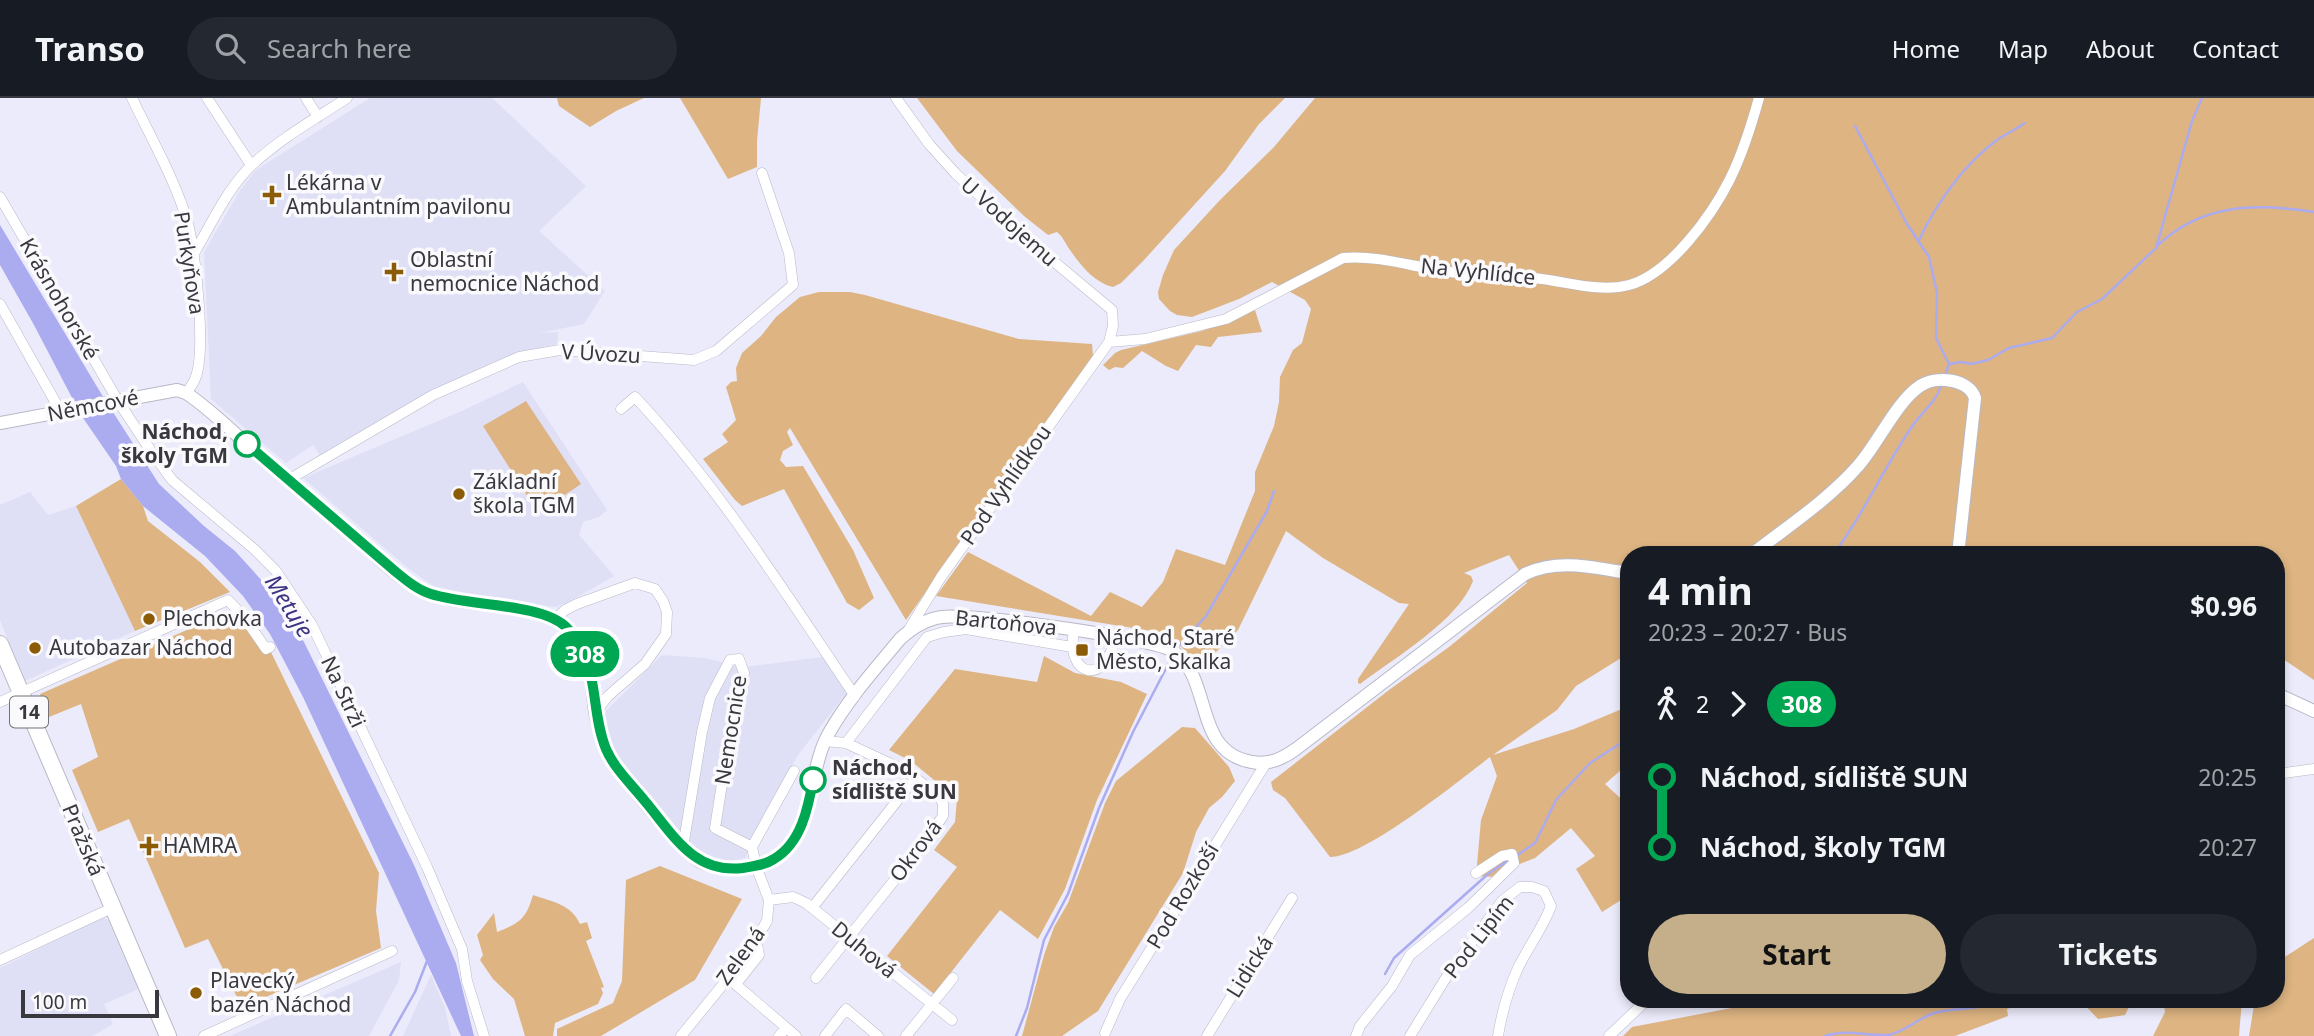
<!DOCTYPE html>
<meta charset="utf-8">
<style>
body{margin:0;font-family:"Noto Sans",sans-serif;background:#242831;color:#f1f3f6;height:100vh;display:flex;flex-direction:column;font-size:26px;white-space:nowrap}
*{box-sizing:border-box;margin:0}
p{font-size:23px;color:#9ea1a6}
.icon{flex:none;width:38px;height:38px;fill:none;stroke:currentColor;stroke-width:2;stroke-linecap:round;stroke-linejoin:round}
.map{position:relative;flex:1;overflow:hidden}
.side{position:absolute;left:1620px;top:448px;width:665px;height:462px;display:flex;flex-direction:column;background:#171b24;border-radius:28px;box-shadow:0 4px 10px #0003}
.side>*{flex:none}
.badge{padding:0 14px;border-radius:23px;font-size:24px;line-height:46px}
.scale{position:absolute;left:21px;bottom:18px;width:138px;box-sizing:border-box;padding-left:7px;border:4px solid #38383e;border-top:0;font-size:19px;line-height:24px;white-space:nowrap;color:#38383e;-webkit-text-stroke:5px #fafafd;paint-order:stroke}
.map>.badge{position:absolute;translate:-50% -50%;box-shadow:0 0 0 4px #fff}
.legs{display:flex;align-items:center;gap:10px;height:77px;padding:0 28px;font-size:23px}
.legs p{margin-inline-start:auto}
.summary{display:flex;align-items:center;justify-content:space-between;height:119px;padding:0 28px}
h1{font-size:38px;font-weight:700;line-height:52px}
.button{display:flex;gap:14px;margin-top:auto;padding:14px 28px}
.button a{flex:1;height:80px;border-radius:42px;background:#c4af8a;color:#111;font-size:28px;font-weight:700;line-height:80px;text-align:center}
.button a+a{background:#242831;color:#f1f3f6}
ul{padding:0 28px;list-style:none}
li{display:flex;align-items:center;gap:24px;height:70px;font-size:26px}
li i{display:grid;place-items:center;width:10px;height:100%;margin:0 9px;background:currentColor}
li i::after{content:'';width:18px;height:18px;margin:-9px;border:5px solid;border-radius:50%;background:#171b24}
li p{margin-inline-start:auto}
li:first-child i{background:linear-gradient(#0000 50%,currentColor 0)}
li:last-child i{background:linear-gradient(currentColor 50%,#0000 0)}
header{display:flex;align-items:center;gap:42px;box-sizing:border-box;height:98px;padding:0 35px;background:#171b24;border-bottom:2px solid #363941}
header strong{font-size:33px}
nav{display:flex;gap:38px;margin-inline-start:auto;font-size:24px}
.search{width:490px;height:63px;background:#242831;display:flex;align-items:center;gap:18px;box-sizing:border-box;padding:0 24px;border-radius:38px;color:#9ea1a6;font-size:26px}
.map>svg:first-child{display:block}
.built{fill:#dfdff6}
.green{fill:#ddb482}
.water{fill:#ababf0}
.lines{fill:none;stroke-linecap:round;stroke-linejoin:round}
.stream{stroke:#ababf0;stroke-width:2.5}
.minor-casing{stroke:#b8b9c7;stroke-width:11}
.tertiary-casing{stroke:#b8b9c7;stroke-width:14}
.primary-casing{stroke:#b8b9c7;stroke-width:18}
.minor{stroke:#fff;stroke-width:10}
.tertiary{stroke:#fff;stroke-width:12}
.primary{stroke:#fff;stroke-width:16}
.line-1-casing{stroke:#fff;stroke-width:16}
.line-1{stroke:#00a651;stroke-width:10}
.poi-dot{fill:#8c5b05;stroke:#fafafd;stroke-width:2.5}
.stop-1-dot{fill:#fff;stroke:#00a651;stroke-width:3.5}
.labels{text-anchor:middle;stroke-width:7;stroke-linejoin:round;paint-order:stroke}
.shield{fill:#fafafd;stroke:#727277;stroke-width:2}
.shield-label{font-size:19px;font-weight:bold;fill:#38383e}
.poi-label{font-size:21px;fill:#38383e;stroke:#fafafd;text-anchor:start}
.street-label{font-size:21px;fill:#38383e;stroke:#fafafd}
.stop-label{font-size:21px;font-weight:bold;fill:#38383e;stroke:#fafafd;text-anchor:end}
.water-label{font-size:23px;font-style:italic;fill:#3d3382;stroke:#fafafd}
</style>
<header>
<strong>Transo</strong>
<div class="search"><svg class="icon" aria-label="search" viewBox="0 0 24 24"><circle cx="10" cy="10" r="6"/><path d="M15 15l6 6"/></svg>Search here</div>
<nav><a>Home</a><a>Map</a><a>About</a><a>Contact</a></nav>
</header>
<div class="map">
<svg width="2314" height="938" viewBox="0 0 2314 938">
<rect width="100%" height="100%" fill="#ebebfb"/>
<path class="built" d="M370,0H492L586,88L539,133L605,193L584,226L539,235L558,234L557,246L523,254L321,359L313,347L286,365L211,301L204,154L241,91L256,72Z
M523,284L607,412L599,419L583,424L579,437L614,478L569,504L555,509L486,499L433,488L408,470L303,380L464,312Z
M30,394L48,417L76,408L135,533L25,583L0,522V407Z
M662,557L704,560L745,569L823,559L848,593L798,657L763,719L745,760L725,764L695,752L662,718L614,654L602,617Z
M103,819L108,822L138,891L104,906L113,926L92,938H0V870Z
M401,864L399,882L369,938H230Z
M431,877L445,910L451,938H403Z"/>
<path class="green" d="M557,0H644L616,13L590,29L559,8Z
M680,0H761L757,43V69L728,81Z
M917,0H1285L1259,26L1225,73L1144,162L1121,185L1113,189C1095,185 1081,168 1070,152C1065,145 1064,140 1057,134L1048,137L1024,118L957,53Z
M1315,0H2314V582L2277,557V457H1629V555L1576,588L1557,612L1493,657L1574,631L1629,608V665L1605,686L1629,708V797L1602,814L1576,771L1595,758L1571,730L1535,760L1502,773L1496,779L1476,778L1481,722L1497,678L1490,659C1460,682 1364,760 1330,759L1285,700L1273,692L1271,684L1389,592L1449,549L1527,485L1509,457L1464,475L1471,478L1473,483C1458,523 1394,560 1360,586L1358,585V581L1409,506L1399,505L1323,460L1286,433L1238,532L1200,570L1170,536L936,498L968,454L1091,518L1110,494L1142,509L1163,484L1176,451L1225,467L1255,393V374L1274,328L1279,304L1280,279L1293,252L1302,245L1311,211L1305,202L1272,184L1239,201L1192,219L1177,217L1170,213L1159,201L1158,194L1163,177L1174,152L1220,102L1274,49Z
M819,194H850L865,197L1019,241L1092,246L1093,258L906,522L790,330L787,334L793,347L783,353L780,362L786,369L803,368L853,452L874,500L859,512L847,505L784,391L742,408L735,402L703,361L728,344L722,336L736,322L726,289L731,284L737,283L736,270L742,255L761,238L776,219L800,199Z
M1255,212L1262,234L1218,239L1211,249L1196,247L1178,273L1166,268L1142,253L1123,270L1115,269L1109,272L1103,267L1115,255L1121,252L1202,233Z
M526,303L581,386L538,415L483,328Z
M121,381L143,408L148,423L200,464L230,494L135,533L76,408Z
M242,508L268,548L379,775L376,813L381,850L242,909L208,841L185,850L129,721L98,734L72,672L98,659L81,606L49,619L40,596Z
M1044,558L1075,575L1121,584L1147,596L1097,702L1065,791L1038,841L1000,812L934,896L887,858L957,769L934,752L955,724L957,701L911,663L889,652L955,571L1037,584Z
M1182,629L1195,630L1229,669L1235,683L1222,699L1209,710L1196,734L1183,775L1098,913L1062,938H1022L1044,857L1054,829L1068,805L1105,705L1116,683Z
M660,768L742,801L695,882L601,938H557V931L613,905L622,883L626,782Z
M533,797C553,804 571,806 580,826L587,824L592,840L586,843L604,889L601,890L603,895L598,906L555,925L553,938H525L514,901L493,881L480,862L483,857L477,837L494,815L497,834C520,825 526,821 533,797Z
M2314,840V938H2249L2255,901H2277V864Z
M1779,901H2037L2007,911L2008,918L1955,938H1623L1632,929Z
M2079,901H2133L2125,917L2098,921Z
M2163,901H2242L2239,938H2153L2165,914Z"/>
<path class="water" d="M0,127L102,297L159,386L204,428L235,453L275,497L304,544L414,767L456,865L474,938H461L303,599L270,536L243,498L205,458L143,408L121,381L116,368L81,317L34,227L0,167Z"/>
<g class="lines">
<path class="stream" d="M1855,28L1907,126L1929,159L1937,195L1936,240L1949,266
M1919,142C1936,106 1964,66 1997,42C2006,36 2016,31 2025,25
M2157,148C2202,105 2256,105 2314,114
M1945,278L1949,266L1962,264L1971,266L1988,262L2009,250L2052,240L2077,214L2102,201L2156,150L2192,23L2202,0
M1833,457C1864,416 1884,369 1913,327C1922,314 1936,304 1941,288
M1176,551L1206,518L1267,413L1274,393
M1516,758L1535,745L1556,702L1590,665L1629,640
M1385,876L1394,860L1488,776L1510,761
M390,938L415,894L427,863
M1016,938L1027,910L1044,842L1068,796L1099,710L1133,634L1173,557
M1825,938C1845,931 1868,938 1889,937C1907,933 1920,918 1938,914C1959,909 1981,913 2000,901"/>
<g class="minor-casing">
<path id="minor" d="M132,0C151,40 174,80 187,122C195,152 207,254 195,281C193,286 189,291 186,295
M207,0L251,67
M306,0L318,19
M896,0L929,46L956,76L1034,147L1112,212L1113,228L1109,244L941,479L908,533
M0,99L118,303L151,353L172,382L254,451L276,473L312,527L427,769L462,851L467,883L484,938
M193,157C211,127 227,90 253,66C281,40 315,21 347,0
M0,206L61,314
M1109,244L1145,241L1226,221L1343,160C1377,157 1410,168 1443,173C1473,178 1504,176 1534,180C1566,183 1598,195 1629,187C1670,176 1712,117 1730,81C1742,57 1752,25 1759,0
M621,311L635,299C719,389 786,496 855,598
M288,382L433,297L519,259L560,252L694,262L716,253L793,187L789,155L762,75
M556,521L565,512L577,506L635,485L655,491L663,503L667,514L666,536L645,566L608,598L595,615
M1074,533C1065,578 1106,590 1115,539
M0,604L228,502L244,519L266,551L270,549
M846,645L927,539L944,534L966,531L1072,549
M2277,676L2314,671
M752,749L794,673
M769,802L793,799L806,805L952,922
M812,810L916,679
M0,862L112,810
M727,879L796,938
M816,880L925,744L943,718V705L938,697L904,672L846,645L825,643
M736,886L759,857L756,841
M1105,935L1120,901L1266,665
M204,938L392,853
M681,938L747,857L767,823L769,802L756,768L752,749L715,730L728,648L744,575L739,561L730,562L710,600L702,634L683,749
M779,938L786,930
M825,938L846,911L878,938
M906,938L953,880
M1207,938L1292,800
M1356,938L1360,928L1392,888L1410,857L1468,810L1514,765L1512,756L1502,758L1476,775
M1410,938L1447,878L1502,803L1520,789H1532L1544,793L1551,808C1543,830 1528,849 1518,870C1508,892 1502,914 1498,938
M1609,938L1648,901"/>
</g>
<g class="tertiary-casing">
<path id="tertiary" d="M0,325L177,292L186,295C210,311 231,332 252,351C287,381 323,412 358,442C378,459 398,481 421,492C466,514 541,498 574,537C592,559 591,585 595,613C597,625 601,638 605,649C611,667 685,756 701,764C720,773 746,772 765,765C818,745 805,676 829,635C848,601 876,570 900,541C912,530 926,521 942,519C970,515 1153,540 1173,553C1214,581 1192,654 1252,664C1269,667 1282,661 1296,651L1525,476C1559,460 1594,470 1629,475
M1751,457C1787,429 1828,402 1858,368C1877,347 1897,303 1920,288C1936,277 1969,281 1975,300L1958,457
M2277,596L2314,613"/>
</g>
<g class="primary-casing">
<path id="primary" d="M0,546L168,938"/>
</g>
<use href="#minor" class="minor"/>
<use href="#tertiary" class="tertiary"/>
<use href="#primary" class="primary"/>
</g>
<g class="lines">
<g class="line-1-casing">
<path id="line-1" d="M247,346L396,474C407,483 418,492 431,496C467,508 539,505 565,528C601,560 589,610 606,651C614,670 631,686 644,702C673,736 693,776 743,770C754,768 765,767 774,761C801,745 808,711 813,682"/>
</g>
<use href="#line-1" class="line-1"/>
</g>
<g class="poi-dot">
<path d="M268.5 86.5h7v7h7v7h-7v7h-7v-7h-7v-7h7z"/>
<path d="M390.5 163.5h7v7h7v7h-7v7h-7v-7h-7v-7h7z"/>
<circle cx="459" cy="396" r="7"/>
<circle cx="149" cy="521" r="7"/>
<circle cx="35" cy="550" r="7"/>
<rect x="1075" y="545" width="14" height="14" rx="3.5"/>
<path d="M145.5 737.5h7v7h7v7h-7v7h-7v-7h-7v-7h7z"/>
<circle cx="196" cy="895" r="7"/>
</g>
<g class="stop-1-dot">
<circle cx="247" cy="346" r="12"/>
<circle cx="813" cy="682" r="12"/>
</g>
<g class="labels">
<rect class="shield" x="10" y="598.5" width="38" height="31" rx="5"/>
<g class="shield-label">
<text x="29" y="621">14</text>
</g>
<g class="poi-label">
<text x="286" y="92">Lékárna v<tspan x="286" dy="24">Ambulantním pavilonu</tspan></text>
<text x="410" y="169">Oblastní<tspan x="410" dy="24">nemocnice Náchod</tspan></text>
<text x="473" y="391">Základní<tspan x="473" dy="24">škola TGM</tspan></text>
<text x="163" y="528">Plechovka</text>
<text x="1096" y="547">Náchod, Staré<tspan x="1096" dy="24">Město, Skalka</tspan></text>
<text x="49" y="557">Autobazar Náchod</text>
<text x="163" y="755">HAMRA</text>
<text x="210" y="890">Plavecký<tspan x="210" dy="24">bazén Náchod</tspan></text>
</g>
<g class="street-label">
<text transform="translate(1009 124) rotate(42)" y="7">U Vodojemu</text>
<text transform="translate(189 165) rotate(81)" y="7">Purkyňova</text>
<text transform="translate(1478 174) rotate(6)" y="7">Na Vyhlídce</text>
<text transform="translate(59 201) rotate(60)" y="7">Krásnohorské</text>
<text transform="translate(601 256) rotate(3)" y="7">V Úvozu</text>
<text transform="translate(93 308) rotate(-11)" y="7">Němcové</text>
<text transform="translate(1006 387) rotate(-55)" y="7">Pod Vyhlídkou</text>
<text transform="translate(1006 525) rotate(6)" y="7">Bartoňova</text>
<text transform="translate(343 594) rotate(65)" y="7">Na Strži</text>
<text transform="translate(731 632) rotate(-81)" y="7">Nemocnice</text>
<text transform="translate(83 742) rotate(67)" y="7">Pražská</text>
<text transform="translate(916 753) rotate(-53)" y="7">Okrová</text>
<text transform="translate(1183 798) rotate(-59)" y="7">Pod Rozkoší</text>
<text transform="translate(1479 839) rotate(-52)" y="7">Pod Lipím</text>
<text transform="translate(864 852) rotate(39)" y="7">Duhová</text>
<text transform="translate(741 858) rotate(-54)" y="7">Zelená</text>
<text transform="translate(1250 869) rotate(-58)" y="7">Lidická</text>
</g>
<g class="stop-label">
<text x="228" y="341">Náchod,<tspan x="228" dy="24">školy TGM</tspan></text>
<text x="832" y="677" text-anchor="start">Náchod,<tspan x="832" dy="24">sídliště SUN</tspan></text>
</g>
<g class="water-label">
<text transform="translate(289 508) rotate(58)" y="8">Metuje</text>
</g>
</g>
</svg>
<div class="scale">100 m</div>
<b class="badge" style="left:585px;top:556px;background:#00a651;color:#fff">308</b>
<section class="side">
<div class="summary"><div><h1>4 min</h1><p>20:23 – 20:27 · Bus</p></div><b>$0.96</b></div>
<div class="legs"><svg class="icon" aria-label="walk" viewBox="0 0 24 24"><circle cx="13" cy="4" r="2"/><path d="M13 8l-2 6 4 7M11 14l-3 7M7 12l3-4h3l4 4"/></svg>2<svg class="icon" aria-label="forward" viewBox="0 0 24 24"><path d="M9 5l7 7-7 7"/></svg><b class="badge" style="background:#00a651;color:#fff">308</b></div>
<ul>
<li><i style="color:#00a651"></i><b>Náchod, sídliště SUN</b><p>20:25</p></li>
<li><i style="color:#00a651"></i><b>Náchod, školy TGM</b><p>20:27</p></li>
</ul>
<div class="button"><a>Start</a><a>Tickets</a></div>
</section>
</div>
